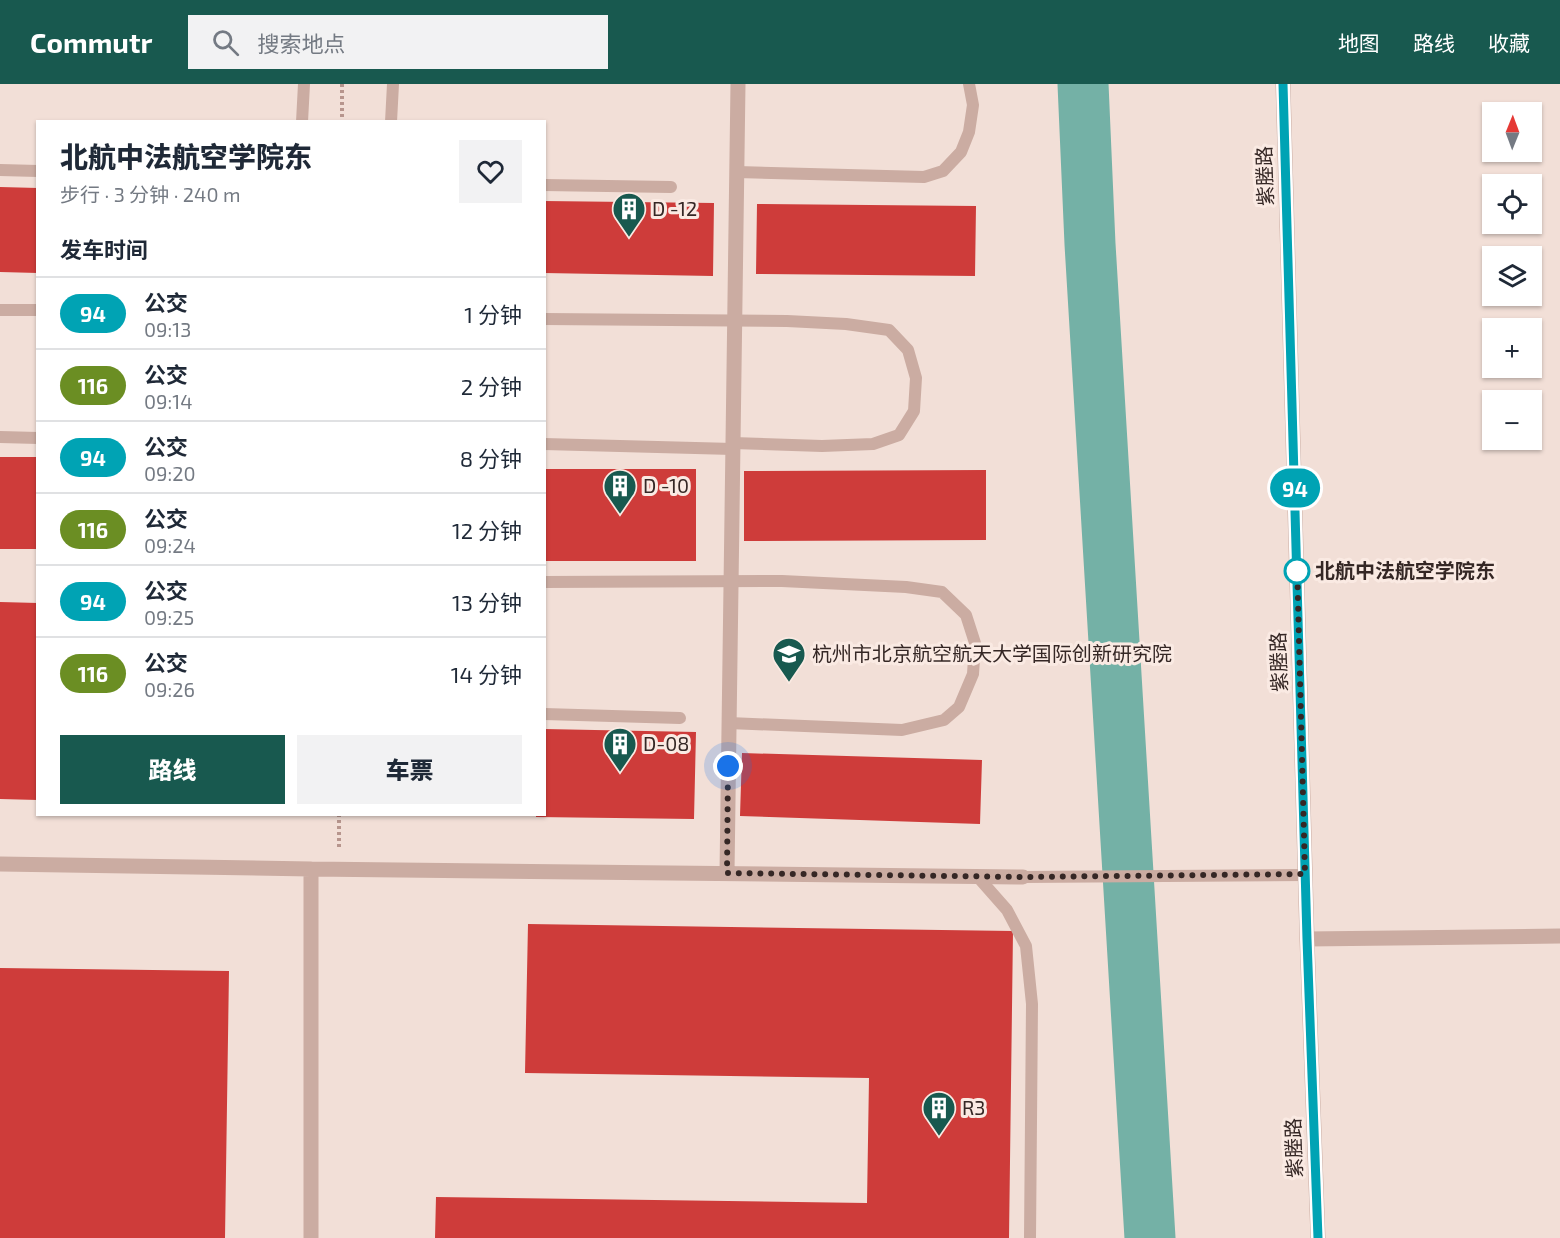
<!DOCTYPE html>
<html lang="zh">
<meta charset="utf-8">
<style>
body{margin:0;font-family:"Exo 2","Noto Sans SC",sans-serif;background:#f2f2f3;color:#1f2937;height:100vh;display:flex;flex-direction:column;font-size:22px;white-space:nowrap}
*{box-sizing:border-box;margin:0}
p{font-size:20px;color:#747a83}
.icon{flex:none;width:33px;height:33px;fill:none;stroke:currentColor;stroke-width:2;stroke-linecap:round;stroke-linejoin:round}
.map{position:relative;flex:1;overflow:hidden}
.side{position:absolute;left:36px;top:36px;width:510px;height:696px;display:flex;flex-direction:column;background:#fff;border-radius:0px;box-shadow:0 2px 4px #0004}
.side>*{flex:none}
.badge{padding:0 12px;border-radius:20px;font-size:21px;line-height:39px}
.needle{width:39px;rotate:1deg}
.fabs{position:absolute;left:1482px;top:18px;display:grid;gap:12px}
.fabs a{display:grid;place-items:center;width:60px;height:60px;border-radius:0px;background:#fff;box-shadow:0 2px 4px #0004;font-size:30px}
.you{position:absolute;width:30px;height:30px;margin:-15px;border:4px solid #fff;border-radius:50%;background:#1a73e8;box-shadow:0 0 0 9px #1a73e833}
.map>.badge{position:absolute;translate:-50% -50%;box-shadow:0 0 0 3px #fff}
h2{padding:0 24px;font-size:22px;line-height:54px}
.round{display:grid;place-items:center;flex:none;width:63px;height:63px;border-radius:0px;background:#f2f2f3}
.headline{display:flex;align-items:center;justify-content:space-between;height:102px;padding:0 24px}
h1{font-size:28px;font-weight:800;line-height:45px}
.button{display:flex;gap:12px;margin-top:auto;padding:12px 24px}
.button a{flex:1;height:69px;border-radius:0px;background:#18594f;color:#fff;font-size:24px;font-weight:800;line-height:69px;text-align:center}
.button a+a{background:#f2f2f3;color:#1f2937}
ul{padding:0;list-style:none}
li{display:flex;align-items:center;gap:18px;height:72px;padding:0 24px;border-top:2px solid #e0e1e3}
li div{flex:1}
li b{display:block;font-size:22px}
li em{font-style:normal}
li .badge{min-width:66px;font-weight:700;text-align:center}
header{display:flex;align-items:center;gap:36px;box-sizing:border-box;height:84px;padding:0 30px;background:#18594f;color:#fff}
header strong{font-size:28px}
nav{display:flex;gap:33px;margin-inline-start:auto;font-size:21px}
.search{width:420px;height:54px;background:#f2f2f3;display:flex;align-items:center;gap:15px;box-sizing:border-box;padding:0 21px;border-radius:0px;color:#747a83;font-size:22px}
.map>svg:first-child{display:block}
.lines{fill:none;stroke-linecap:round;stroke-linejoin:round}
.river{stroke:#74b1a6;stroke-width:51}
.building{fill:#ce3c3a}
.path{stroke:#b7958d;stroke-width:4;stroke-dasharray:3 3;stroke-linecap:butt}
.service{stroke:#cbaca2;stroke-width:12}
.minor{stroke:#cbaca2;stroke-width:15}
.tertiary{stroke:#cbaca2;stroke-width:15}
.line-casing{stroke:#fff;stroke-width:14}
.line{stroke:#00a3b4;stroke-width:9}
.walk{stroke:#352725;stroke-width:6;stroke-dasharray:0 10.8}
.stop-dot{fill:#fff;stroke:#00a3b4;stroke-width:3}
.labels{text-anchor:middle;stroke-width:6;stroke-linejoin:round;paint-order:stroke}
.street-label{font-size:20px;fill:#352725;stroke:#faeae3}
.poi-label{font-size:20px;fill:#352725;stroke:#faeae3;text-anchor:start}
.stop-label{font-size:20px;font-weight:bold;fill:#352725;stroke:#faeae3;text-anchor:start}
</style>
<header>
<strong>Commutr</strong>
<div class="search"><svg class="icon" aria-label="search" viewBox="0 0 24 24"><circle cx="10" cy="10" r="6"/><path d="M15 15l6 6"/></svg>搜索地点</div>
<nav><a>地图</a><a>路线</a><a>收藏</a></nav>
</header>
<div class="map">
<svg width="1560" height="1154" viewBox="0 0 1560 1154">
<rect width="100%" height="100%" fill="#f2dfd7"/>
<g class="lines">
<path class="river" d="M1083,0L1090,160L1150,1154"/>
</g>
<path class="building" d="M0,103L38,104V189L0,188Z
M544,117L714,119L713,192L544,189Z
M757,120L976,122L975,192L756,190Z
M0,373H38V465H0Z
M544,385H696V477H544Z
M986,386V456L744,457V387Z
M0,518L38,519V716L0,715Z
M544,645L696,648L694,735L536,733V730H544Z
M742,669L982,676L980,740L740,732Z
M528,840L1013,847L1009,1154H435L436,1113L867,1119L869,994L525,989Z
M0,884L229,887L225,1154H0Z"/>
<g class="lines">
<path class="path" d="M342,0V38
M339,730V764"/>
<path class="service" d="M302,38L304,0
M391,38L393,0
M0,86L38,87
M737,88L924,93L943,87L961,68L969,48L973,21L969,0
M544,101L671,103
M0,226H38
M544,235L787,237L846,240L889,246L908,266L916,294L914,327L899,351L873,360L822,362L733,359
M0,353L38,354
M544,360L733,365
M544,498L782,497L906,503L942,508L966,531L975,559L973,590L959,623L944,636L902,646L729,639
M544,630L680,634
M977,792L1007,826L1026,862L1032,920L1030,1154
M1023,793L1305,791"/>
<path class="minor" d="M0,780L311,785
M727,789L738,0
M311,1154V785L1023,793"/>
<path class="tertiary" d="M1283,0L1307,855L1318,1154
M1307,855L1560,852"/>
</g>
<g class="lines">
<g class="line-casing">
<path id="line" d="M1283,0L1307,855L1318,1154"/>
</g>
<use href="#line" class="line"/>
<path class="walk" d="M728,682L727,789L1023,793L1305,790L1297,478V487"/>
</g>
<defs>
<g id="building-pin" transform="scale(1.725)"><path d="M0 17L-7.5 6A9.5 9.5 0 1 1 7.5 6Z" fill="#18594f" stroke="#faeae3"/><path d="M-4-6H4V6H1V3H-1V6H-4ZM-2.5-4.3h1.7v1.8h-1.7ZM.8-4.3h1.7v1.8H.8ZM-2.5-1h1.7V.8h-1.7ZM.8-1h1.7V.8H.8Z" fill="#fff"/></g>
<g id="university-pin" transform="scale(1.725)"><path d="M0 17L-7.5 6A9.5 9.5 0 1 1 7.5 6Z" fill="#18594f" stroke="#faeae3"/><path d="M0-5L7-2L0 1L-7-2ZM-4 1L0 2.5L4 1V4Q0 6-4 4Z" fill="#fff"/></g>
</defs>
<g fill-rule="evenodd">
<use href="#building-pin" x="629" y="125"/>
<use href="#building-pin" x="620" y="402"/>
<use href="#university-pin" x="789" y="570"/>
<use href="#building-pin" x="620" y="660"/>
<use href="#building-pin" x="939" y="1024"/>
</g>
<circle class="stop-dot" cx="1297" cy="487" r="12"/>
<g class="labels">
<g class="street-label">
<text transform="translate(1265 92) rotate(-92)" y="7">紫塍路</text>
<text transform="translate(1279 578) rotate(-92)" y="7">紫塍路</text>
<text transform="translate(1294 1064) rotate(-92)" y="7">紫塍路</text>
</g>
<g class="poi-label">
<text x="652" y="132">D -12</text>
<text x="643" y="409">D -10</text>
<text x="812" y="577">杭州市北京航空航天大学国际创新研究院</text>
<text x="643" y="667">D-08</text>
<text x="962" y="1031">R3</text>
</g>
<g class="stop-label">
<text x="1315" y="494">北航中法航空学院东</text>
</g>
</g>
</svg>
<div class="fabs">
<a><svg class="needle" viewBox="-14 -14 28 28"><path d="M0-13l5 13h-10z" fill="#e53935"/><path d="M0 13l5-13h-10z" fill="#747a83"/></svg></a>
<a><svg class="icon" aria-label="locate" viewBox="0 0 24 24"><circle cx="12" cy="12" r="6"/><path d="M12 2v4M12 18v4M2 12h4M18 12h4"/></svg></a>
<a><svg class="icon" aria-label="layers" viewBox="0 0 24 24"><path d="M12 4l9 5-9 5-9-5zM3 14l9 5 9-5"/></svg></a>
<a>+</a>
<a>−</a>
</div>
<div class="you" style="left:728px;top:682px"></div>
<b class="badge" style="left:1295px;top:404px;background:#00a3b4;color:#fff">94</b>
<section class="side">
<div class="headline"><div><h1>北航中法航空学院东</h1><p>步行 · 3 分钟 · 240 m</p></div><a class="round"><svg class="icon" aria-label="heart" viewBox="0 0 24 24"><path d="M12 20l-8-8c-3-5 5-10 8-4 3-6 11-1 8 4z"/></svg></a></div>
<h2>发车时间</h2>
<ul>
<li><span class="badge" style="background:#00a3b4;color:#fff">94</span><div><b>公交</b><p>09:13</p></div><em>1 分钟</em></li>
<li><span class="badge" style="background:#6b8e23;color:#fff">116</span><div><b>公交</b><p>09:14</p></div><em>2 分钟</em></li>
<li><span class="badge" style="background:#00a3b4;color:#fff">94</span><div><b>公交</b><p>09:20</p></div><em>8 分钟</em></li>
<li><span class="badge" style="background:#6b8e23;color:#fff">116</span><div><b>公交</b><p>09:24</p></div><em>12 分钟</em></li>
<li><span class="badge" style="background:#00a3b4;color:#fff">94</span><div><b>公交</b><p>09:25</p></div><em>13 分钟</em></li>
<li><span class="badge" style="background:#6b8e23;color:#fff">116</span><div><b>公交</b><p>09:26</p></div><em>14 分钟</em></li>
</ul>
<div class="button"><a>路线</a><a>车票</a></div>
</section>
</div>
